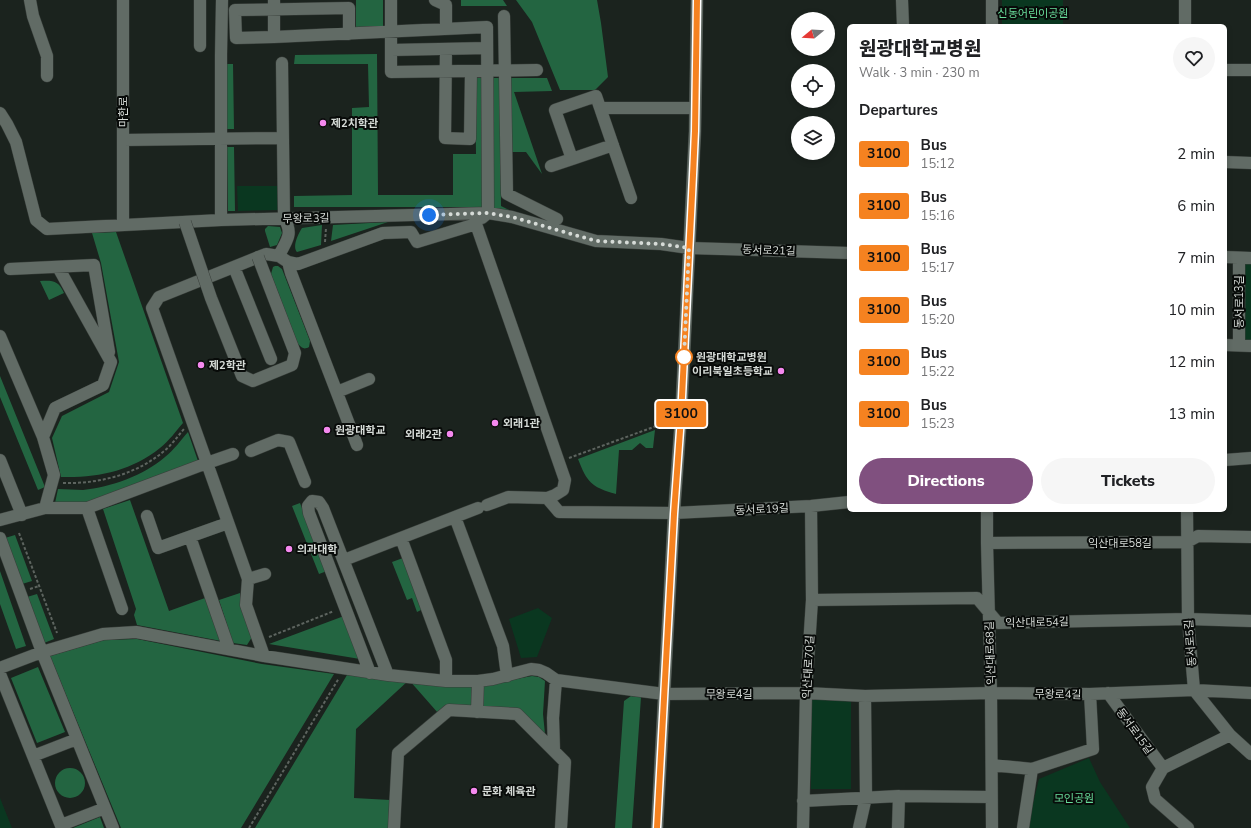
<!DOCTYPE html>
<meta charset="utf-8">
<style>
body{margin:0;font-family:"Nunito Sans","Noto Sans KR",sans-serif;background:#f6f6f6;color:#202124;height:100vh;display:flex;flex-direction:column;font-size:15px;white-space:nowrap}
*{box-sizing:border-box;margin:0}
p{font-size:13px;color:#757577}
.icon{flex:none;width:22px;height:22px;fill:none;stroke:currentColor;stroke-width:2;stroke-linecap:round;stroke-linejoin:round}
.map{position:relative;flex:1;overflow:hidden}
.side{position:absolute;left:847px;top:24px;width:380px;height:488px;display:flex;flex-direction:column;background:#fff;border-radius:6px;box-shadow:0 2px 6px #0003}
.side>*{flex:none}
.badge{padding:0 8px;border-radius:3px;font-size:14px;line-height:26px}
.needle{width:26px;rotate:252deg}
.fabs{position:absolute;left:791px;top:12px;display:grid;gap:8px}
.fabs a{display:grid;place-items:center;width:44px;height:44px;border-radius:50%;background:#fff;box-shadow:0 2px 6px #0003;font-size:20px}
.you{position:absolute;width:20px;height:20px;margin:-10px;border:3px solid #fff;border-radius:50%;background:#1a73e8;box-shadow:0 0 0 6px #1a73e833}
.map>.badge{position:absolute;translate:-50% -50%;box-shadow:0 0 0 2px #fff}
h2{padding:0 12px;font-size:15px;line-height:36px}
.round{display:grid;place-items:center;flex:none;width:42px;height:42px;border-radius:21px;background:#f6f6f6}
.headline{display:flex;align-items:center;justify-content:space-between;height:68px;padding:0 12px}
h1{font-size:19px;font-weight:800;line-height:30px}
.primary-button{display:flex;gap:8px;margin-top:auto;padding:8px 12px}
.primary-button a{flex:1;height:46px;border-radius:24px;background:#80507f;color:#fff;font-size:16px;font-weight:800;line-height:46px;text-align:center}
.primary-button a+a{background:#f6f6f6;color:#202124}
ul{padding:0;list-style:none}
li{display:flex;align-items:center;gap:12px;height:52px;padding:0 12px}
li div{flex:1}
li b{display:block;font-size:15px}
li em{font-style:normal}
li .badge{min-width:44px;font-weight:700;text-align:center}
.map>svg:first-child{display:block}
.green{fill:#0a3720}
.forest{fill:#236541}
.lines{fill:none;stroke-linecap:round;stroke-linejoin:round}
.minor-casing{stroke:#383e3a;stroke-width:13}
.path{stroke:#5d645f;stroke-width:2;stroke-dasharray:3 2;stroke-linecap:butt}
.minor{stroke:#616b65;stroke-width:12}
.minor-bridge-casing{stroke:#383e3a;stroke-width:13;stroke-linecap:butt}
.minor-bridge{stroke:#616b65;stroke-width:12}
.line-casing{stroke:#fff;stroke-width:9}
.line{stroke:#f58220;stroke-width:6}
.walk{stroke:#d6dbd7;stroke-width:4;stroke-dasharray:0 7.2}
.poi-dot{fill:#f589ef;stroke:#080b09;stroke-width:1.5}
.stop-dot{fill:#fff;stroke:#f58220;stroke-width:2}
.labels{text-anchor:middle;stroke-width:4;stroke-linejoin:round;paint-order:stroke}
.park-label{font-size:11px;fill:#68dc9a;stroke:#080b09}
.street-label{font-size:11px;fill:#d6dbd7;stroke:#080b09}
.poi-label{font-size:11px;font-weight:bold;fill:#d6dbd7;stroke:#080b09;text-anchor:start}
.stop-label{font-size:11px;font-weight:bold;fill:#d6dbd7;stroke:#080b09;text-anchor:start}
</style>
<div class="map">
<svg width="1251" height="828" viewBox="0 0 1251 828">
<rect width="100%" height="100%" fill="#1b231e"/>
<path class="green" d="M1002,0H1063V26H1002Z
M237,186H280V210L238,211Z
M1242,260H1251V342H1242Z
M538,608L552,618L537,657L521,658L509,619Z
M811,700H851V789H811Z
M1089,758L1100,782L1130,828H1027L1039,779Z
M0,798L12,828H0Z"/>
<path class="forest" d="M356,0H383V26L356,28Z
M461,0H503L507,6H461Z
M516,0H597L601,23L608,77L595,90H560L532,22Z
M377,54L378,195H453V154H476L475,78H484V207H294V196L352,195V108L369,107L368,64H294L295,55Z
M226,64H233L234,129H227Z
M492,78H500L501,206L509,210L508,215L493,209Z
M510,78H547L552,91L514,92L542,174L526,152H510Z
M227,147H234L235,211H228Z
M388,222L331,241L333,225Z
M322,225L321,245L297,252C292,247 298,234 302,228Z
M268,226L280,227L282,233L277,245L270,247L265,231V229Z
M116,232L183,423C176,431 169,441 160,448C131,471 98,478 61,477L52,438L62,416L109,392L119,362L101,263L92,233Z
M275,266H278L282,269L310,341L309,347C304,350 302,348 298,344L271,274L273,267Z
M40,281C53,280 59,281 64,293L49,300Z
M0,376L45,487L38,490L0,397Z
M655,430L653,448H646L640,443L632,450H619L616,494C591,487 587,482 578,459Z
M188,432L198,461L84,503H55L58,489C66,489 75,490 83,490C111,487 143,476 165,457C174,450 181,440 188,432Z
M130,500L169,611L205,598L221,641L137,625L134,615L136,609L103,509Z
M300,503L327,571L319,574L292,506Z
M15,535L32,581L22,584L5,538Z
M403,558L423,609L417,612L412,598L407,600L392,562Z
M0,571L26,646L16,649L0,604Z
M240,593V606L252,637L247,645L233,643L219,600Z
M37,594L54,639L44,643L27,597Z
M344,616L360,659L269,644Z
M137,639L262,664L334,674L241,828H121L50,656L104,640Z
M38,667L65,732L37,743L11,678Z
M347,675L473,685L472,707L438,713L409,680L356,729L354,798L390,800L389,828H255Z
M532,676L539,677L545,681L543,714L545,734L519,709L482,707L484,685Z
M631,696L641,697L632,828H615L624,701Z
M55 783a15 15 0 1 1 30 0a15 15 0 1 1-30 0Z
M100,817L104,828H73Z"/>
<g class="lines">
<g class="minor-casing">
<path id="minor" d="M30,0L33,16L47,56V76
M123,0V224
M391,0V72L537,70
M435,0L446,5V29
M902,0L903,26
M504,16L507,194L557,219
M992,26V0
M1185,26V0
M349,34V8L235,10L236,38L274,37L487,27L488,213L482,218
M274,37V0
M200,46V0
M446,49L445,138L470,139L471,71
M391,50L487,48
M1225,70H1251
M600,108H695
M0,113L7,124L16,142L36,220L47,229L221,220L488,213L512,217L596,241L661,244L689,248L849,253
M123,140L283,138
M613,145L572,159L555,110L596,96L631,198
M1225,162L1251,163
M551,166L572,159
M221,220V55L222,0
M279,256C286,240 294,235 284,218L282,63
M1225,257L1251,258
M288,262L291,273L357,445
M234,267L271,359
M10,269L94,265L109,352
M0,336L43,437
M1225,345L1251,346
M1239,345V258
M337,392L369,379
M251,451L278,440L289,442L305,482
M233,454L207,463L248,579L246,605L264,656
M0,460L22,515
M1225,460L1251,458
M487,505L508,497L547,498L559,512L674,513L811,506L849,502
M45,508L54,475L43,437L55,408L103,385L111,362L58,267
M87,508L122,609
M987,510V543L991,693L992,828
M1187,510L1188,619L1194,690L1230,735L1251,754
M147,516L158,548L228,523
M455,517L503,646L507,676
M0,520L45,508H87L207,463L152,308L159,297L266,254L279,256L288,262L298,264L383,233L411,232L417,242L476,224L565,480L563,490L555,495L547,498
M190,537L229,649
M0,538L42,652L113,828
M401,538L446,660V681
M987,543L1187,542L1198,536L1251,537
M344,560L478,508
M248,579L265,574
M812,600L977,598L998,623L1188,619L1251,621
M0,668L42,652L103,634L136,632L264,656L388,675L446,681H478L493,679L531,669L539,670L546,673L556,680L664,694L806,693L865,696L991,693L1090,694L1194,690L1251,693
M370,673L309,513L308,506L312,501L319,502L323,508L388,675
M0,674L62,828
M1108,693L1163,768
M477,712L478,681
M554,750L553,718L556,680
M33,756L77,739
M992,765L1032,769
M803,801L899,796L991,797
M61,825L105,808
M394,828L398,753L449,710L517,714L565,762L561,828
M657,828L674,513L681,417L695,131L697,0
M803,828L806,693L812,600L811,506
M859,828L866,797L865,696
M898,828L899,796
M1023,828L1032,769L1093,749L1090,694
M1188,828L1155,799L1152,787L1163,768L1230,735"/>
</g>
<path class="path" d="M325,242L326,228
M569,458L670,421
M63,483C98,484 135,475 163,452C171,446 177,437 184,429
M19,533L57,633
M30,589L39,586
M269,637L334,611
M249,828L339,678"/>
<use href="#minor" class="minor"/>
<g class="minor-bridge-casing">
<path id="minor-bridge" d="M185,222L211,298L242,376L253,381L292,365L295,353L258,257"/>
</g>
<use href="#minor-bridge" class="minor-bridge"/>
</g>
<g class="lines">
<g class="line-casing">
<path id="line" d="M657,828L674,514L681,417L693,175L695,131L697,0"/>
</g>
<use href="#line" class="line"/>
<path class="walk" d="M429,215L488,213L512,217L596,241L661,244L689,248L684,357"/>
</g>
<g class="poi-dot">
<circle cx="323" cy="123" r="4"/>
<circle cx="201" cy="365" r="4"/>
<circle cx="781" cy="371" r="4"/>
<circle cx="495" cy="423" r="4"/>
<circle cx="327" cy="430" r="4"/>
<circle cx="450" cy="434" r="4"/>
<circle cx="289" cy="549" r="4"/>
<circle cx="474" cy="791" r="4"/>
</g>
<circle class="stop-dot" cx="684" cy="357" r="8"/>
<g class="labels">
<g class="park-label">
<text x="1033" y="17">신동어린이공원</text>
<text x="1074" y="802">모인공원</text>
</g>
<g class="street-label">
<text transform="translate(123 112) rotate(-90)" y="4">마한로</text>
<text transform="translate(306 218) rotate(-1)" y="4">무왕로3길</text>
<text transform="translate(769 250) rotate(2)" y="4">동서로21길</text>
<text transform="translate(1239 302) rotate(-90)" y="4">동서로13길</text>
<text transform="translate(762 509) rotate(-3)" y="4">동서로19길</text>
<text x="1120" y="547">익산대로58길</text>
<text transform="translate(1037 622) rotate(-1)" y="4">익산대로54길</text>
<text transform="translate(1190 643) rotate(-94)" y="4">동서로5길</text>
<text transform="translate(990 653) rotate(-92)" y="4">익산대로68길</text>
<text transform="translate(808 667) rotate(-87)" y="4">익산대로70길</text>
<text x="729" y="698">무왕로4길</text>
<text transform="translate(1058 694) rotate(1)" y="4">무왕로4길</text>
<text transform="translate(1135 731) rotate(54)" y="4">동서로15길</text>
</g>
<g class="poi-label">
<text x="331" y="127">제2치학관</text>
<text x="209" y="369">제2학관</text>
<text x="773" y="375" text-anchor="end">이리북일초등학교</text>
<text x="503" y="427">외래1관</text>
<text x="335" y="434">원광대학교</text>
<text x="442" y="438" text-anchor="end">외래2관</text>
<text x="297" y="553">의과대학</text>
<text x="482" y="795">문화 체육관</text>
</g>
<g class="stop-label">
<text x="696" y="361">원광대학교병원</text>
</g>
</g>
</svg>
<div class="fabs">
<a><svg class="needle" viewBox="-14 -14 28 28"><path d="M0-13l5 13h-10z" fill="#e53935"/><path d="M0 13l5-13h-10z" fill="#757577"/></svg></a>
<a><svg class="icon" aria-label="locate" viewBox="0 0 24 24"><circle cx="12" cy="12" r="6"/><path d="M12 2v4M12 18v4M2 12h4M18 12h4"/></svg></a>
<a><svg class="icon" aria-label="layers" viewBox="0 0 24 24"><path d="M12 4l9 5-9 5-9-5zM3 14l9 5 9-5"/></svg></a>
</div>
<div class="you" style="left:429px;top:215px"></div>
<b class="badge" style="left:681px;top:414px;background:#f58220;color:#111">3100</b>
<section class="side">
<div class="headline"><div><h1>원광대학교병원</h1><p>Walk · 3 min · 230 m</p></div><a class="round"><svg class="icon" aria-label="heart" viewBox="0 0 24 24"><path d="M12 20l-8-8c-3-5 5-10 8-4 3-6 11-1 8 4z"/></svg></a></div>
<h2>Departures</h2>
<ul>
<li><span class="badge" style="background:#f58220;color:#111">3100</span><div><b>Bus</b><p>15:12</p></div><em>2 min</em></li>
<li><span class="badge" style="background:#f58220;color:#111">3100</span><div><b>Bus</b><p>15:16</p></div><em>6 min</em></li>
<li><span class="badge" style="background:#f58220;color:#111">3100</span><div><b>Bus</b><p>15:17</p></div><em>7 min</em></li>
<li><span class="badge" style="background:#f58220;color:#111">3100</span><div><b>Bus</b><p>15:20</p></div><em>10 min</em></li>
<li><span class="badge" style="background:#f58220;color:#111">3100</span><div><b>Bus</b><p>15:22</p></div><em>12 min</em></li>
<li><span class="badge" style="background:#f58220;color:#111">3100</span><div><b>Bus</b><p>15:23</p></div><em>13 min</em></li>
</ul>
<div class="primary-button"><a>Directions</a><a>Tickets</a></div>
</section>
</div>
